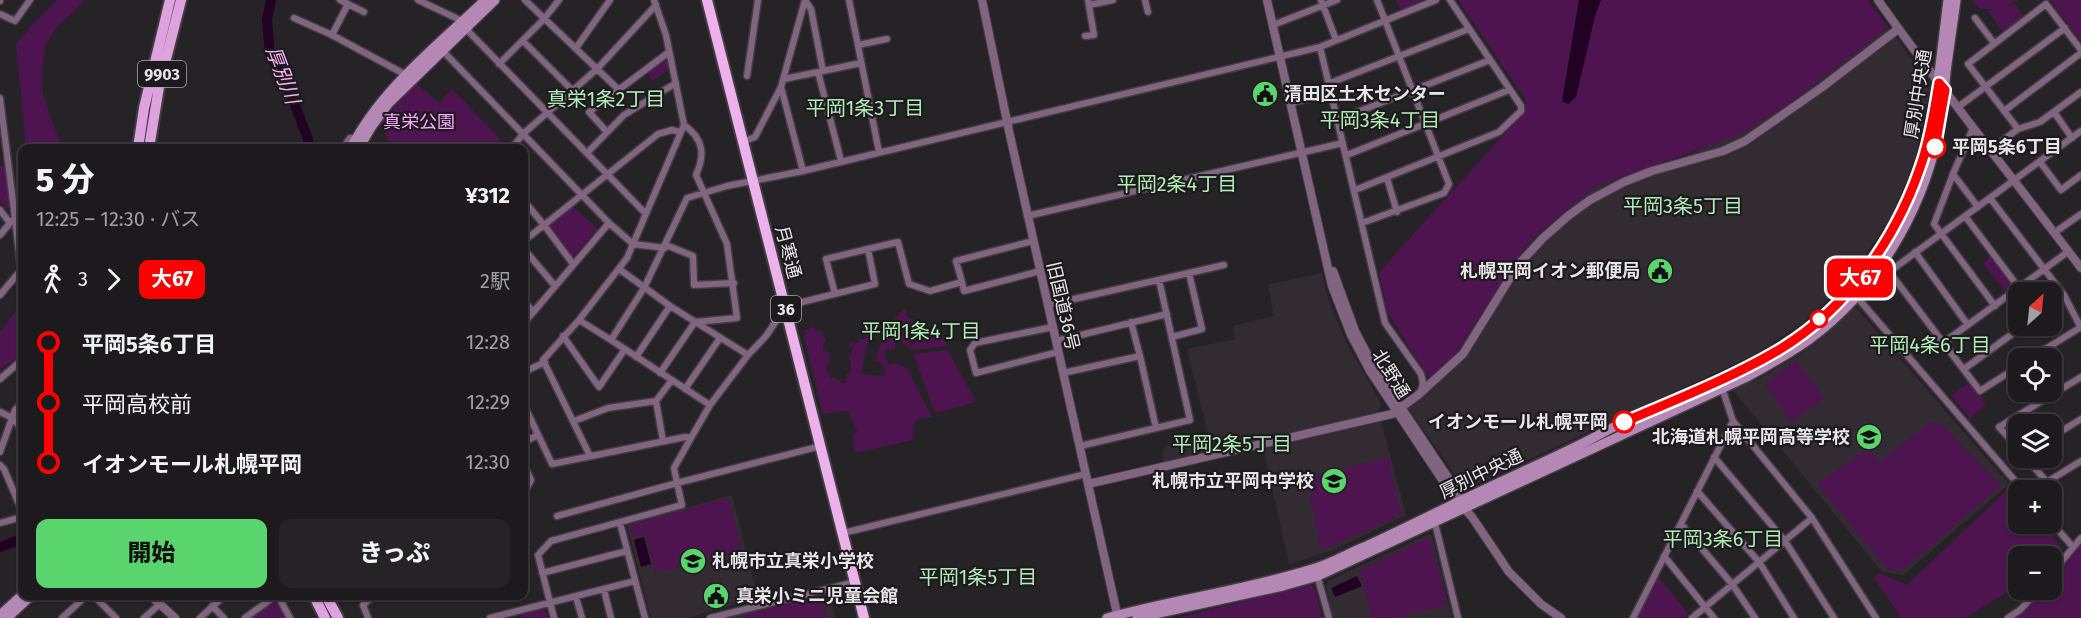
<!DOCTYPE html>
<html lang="ja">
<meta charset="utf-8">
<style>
body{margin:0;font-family:"Fira Sans","Noto Sans JP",sans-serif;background:#252325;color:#f1f3f6;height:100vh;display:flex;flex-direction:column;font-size:22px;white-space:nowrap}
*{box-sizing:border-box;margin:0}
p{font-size:20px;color:#a0a1a3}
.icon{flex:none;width:33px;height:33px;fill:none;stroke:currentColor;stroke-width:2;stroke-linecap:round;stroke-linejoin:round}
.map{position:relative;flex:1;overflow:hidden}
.sheet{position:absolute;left:18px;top:144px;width:510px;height:456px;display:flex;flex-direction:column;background:#1c1a1c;border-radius:12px;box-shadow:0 2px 4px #0004,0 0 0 2px #3a383b}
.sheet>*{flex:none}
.badge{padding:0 12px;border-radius:9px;font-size:21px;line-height:39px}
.needle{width:39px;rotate:27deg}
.fabs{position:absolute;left:2008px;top:282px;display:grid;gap:12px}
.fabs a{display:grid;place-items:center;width:54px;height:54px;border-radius:12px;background:#1c1a1c;box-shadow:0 2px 4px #0004,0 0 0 2px #3a383b;font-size:30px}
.map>.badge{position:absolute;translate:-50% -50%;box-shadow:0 0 0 3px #fff}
.legs{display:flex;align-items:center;gap:9px;height:66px;padding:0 18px;font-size:20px}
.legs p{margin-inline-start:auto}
.headline{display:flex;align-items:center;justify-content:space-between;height:102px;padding:0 18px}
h1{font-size:33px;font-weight:800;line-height:45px}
.button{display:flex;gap:12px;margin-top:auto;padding:12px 18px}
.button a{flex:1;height:69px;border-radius:12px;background:#5ad56e;color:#111;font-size:24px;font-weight:800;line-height:69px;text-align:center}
.button a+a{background:#252325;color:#f1f3f6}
ul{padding:0 18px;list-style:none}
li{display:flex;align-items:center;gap:21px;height:60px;font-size:22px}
li i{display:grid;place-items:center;width:9px;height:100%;margin:0 8px;background:currentColor}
li i::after{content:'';width:15px;height:15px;margin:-8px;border:4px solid;border-radius:50%;background:#1c1a1c}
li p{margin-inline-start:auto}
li:first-child i{background:linear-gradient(#0000 50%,currentColor 0)}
li:last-child i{background:linear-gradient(currentColor 50%,#0000 0)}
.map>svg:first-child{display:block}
.built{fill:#322b32}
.green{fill:#4e1450}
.water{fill:#210222}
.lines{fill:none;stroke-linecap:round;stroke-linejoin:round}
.river{stroke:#210222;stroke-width:10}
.minor-casing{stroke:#413e41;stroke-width:9}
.tertiary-casing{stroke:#413e41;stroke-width:10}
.secondary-casing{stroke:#413e41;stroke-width:12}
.primary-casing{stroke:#413e41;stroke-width:14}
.trunk-casing{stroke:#413e41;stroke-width:14}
.minor{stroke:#816480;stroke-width:6}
.tertiary{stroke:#816480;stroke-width:8}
.secondary{stroke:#b587b5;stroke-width:9}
.primary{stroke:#dea2de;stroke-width:10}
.trunk{stroke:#edb2ec;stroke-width:10}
.line-1-casing{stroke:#fff;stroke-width:14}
.line-1{stroke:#f00;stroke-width:9}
.stop-1-dot{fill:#fff;stroke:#f00;stroke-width:3}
.labels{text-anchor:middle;stroke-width:4.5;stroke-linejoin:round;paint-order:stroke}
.shield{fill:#1d1a1d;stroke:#aaa8aa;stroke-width:1.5}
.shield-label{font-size:16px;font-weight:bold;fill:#e7e5e7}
.poi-label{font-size:18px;font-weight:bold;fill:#e7e5e7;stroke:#1d1a1d;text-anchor:start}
.street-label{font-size:18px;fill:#e7e5e7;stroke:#1d1a1d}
.park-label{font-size:18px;fill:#ffa5ff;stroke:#1d1a1d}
.stop-label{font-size:18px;font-weight:bold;fill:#e7e5e7;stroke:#1d1a1d;text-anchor:start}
.water-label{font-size:20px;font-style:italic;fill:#f7aff6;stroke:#1d1a1d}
.neighbourhood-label{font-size:20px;fill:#afedb4;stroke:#1d1a1d}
</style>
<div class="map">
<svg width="2081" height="618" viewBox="0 0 2081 618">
<rect width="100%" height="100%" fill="#262326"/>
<path class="built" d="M1888,27L1931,86L1916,156L1894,213L1847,282L1803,323L1752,356L1465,489L1402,400L1429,378L1458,351L1528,244L1594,187L1691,154L1792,102Z
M1322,273L1328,299L1347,344L1378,398L1381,404L1379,410L1374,414L1163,462L1162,451L1167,445L1209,437L1187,349L1235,339L1233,326L1274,316L1268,285Z
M1855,307L2009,484L1903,575L1882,572L1732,389L1759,379L1802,353Z
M1381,420L1406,515L1331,551L1289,564L1263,447Z
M732,495L758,598L687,618H651L627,525Z
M1429,534L1432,536L1452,618H1333L1326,585L1328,581Z
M829,591L835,618H726Z"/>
<path class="green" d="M57,0H86L56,28L45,47L42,80L43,93L54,128L64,148H26L16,44L32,25Z
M1396,0H1425L1401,10Z
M1458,0H1868L1888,27L1792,102L1737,136L1594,187L1528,243L1458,351L1429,378L1388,313L1379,272L1525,111L1526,100Z
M1971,0H2019L2007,7L2015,4L2024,17L2003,32L1988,11L1994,10L1979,8Z
M2050,0H2081V41Z
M666,58L668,59L670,68L653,81L647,73Z
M416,83L439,103L452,89L501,140L490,148H392L380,123Z
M0,166H5L9,208L6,209L0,200Z
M573,207L598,229L574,256H571L549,228L550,225Z
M1991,256L2013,285V288L2006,293L1983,263Z
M22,303V354L0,369V332Z
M905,309L907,311L905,314L918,326L916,328L918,330L916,333L918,336L907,347L887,329L892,326L890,323Z
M812,327L821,332L826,341L823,344V352L827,350L831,358L826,368L830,377L840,380L841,383H846V375L850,372L851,363L848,354H852L853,347H850L849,342L857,343L860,339H866V335L863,334L868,329C870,348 862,356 862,374L882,376L886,373L882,363L875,361L884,333L895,342V350L886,349L884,356L888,365L896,363L907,368L932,417L919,418L914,424L913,440L854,453L853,435L857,431L848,411L823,414L804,337L805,330Z
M938,337L947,343L948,346L912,350L909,347L920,338L922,340L925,338Z
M948,350L976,402L935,413L913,354Z
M1797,360L1824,399L1791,422L1765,384Z
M1968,383L1987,404L1970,418L1951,396Z
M1930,422L1941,423L2001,486L1903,570H1888L1817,484L1868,448L1880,462Z
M1388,457L1401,515L1321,551L1308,484L1313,476Z
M2010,487L2019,498V524H2041L2061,547L2052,560V556H2019V590H2031L2022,602L2007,592L1966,618H1898L1900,616L1874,578L1879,573L1907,585Z
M728,498L741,546L736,553L655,573L646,534L632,537L630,525Z
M1427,538L1430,539L1448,605L1394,618H1371L1360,570Z
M2081,545V618H2016L2029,608L2044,590H2052V579Z
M1658,576L1688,614L1684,618H1637Z
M1309,585L1315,588L1322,618H1176Z
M821,595L827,618H745L744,615Z
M275,601L278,602L286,618H252Z
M544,608L548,618H521L522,612Z"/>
<path class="water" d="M1579,0H1601L1595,16L1576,97L1568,104L1562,101Z
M644,537L651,564L641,567L634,540Z
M1357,576L1362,586L1335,597L1331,588Z"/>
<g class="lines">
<path class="river" d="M271,0L267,20L270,54L292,97L308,139L309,148
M0,547L22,539"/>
<g class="minor-casing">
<path id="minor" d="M340,0L364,12
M418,0L456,18L462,22L470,33L645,213
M525,0L618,89
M849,0L879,152
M1145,0L1148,12
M1321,0L1336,40
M0,1V0
M1089,5L1113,0
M0,14L15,21L30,0
M294,18L332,35L408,76
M1975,18L1994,43
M1273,25L1337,0
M332,35L348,4
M1085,36L1094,35L1088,0
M523,41L572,90
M858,45L887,39
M1320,47L1385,323L1421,374L1423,383L1421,391
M440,48L609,223L633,244L665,248
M576,48L610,0
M499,64L544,19L559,0
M823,71L861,63
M818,72L841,161
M747,76L758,0
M784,79L823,71L811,9L805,0
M1330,83L1469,29
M781,87L803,171
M0,98L15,218
M1291,103L1331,93
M1958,107L2065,28
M2004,111L2081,53
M2054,112L2072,138
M1337,120L1490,60
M1973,128L1953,174L1934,224L1995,306
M2018,129L1968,64L2046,4L2081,50
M607,132L589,112L669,52
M742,142L755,137L781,87L805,0
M343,148L350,138L356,139L366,148
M512,148L523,134L597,69L656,5
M1990,150L2018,129L2040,122L2081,92
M587,153L624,115L676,83
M1347,155L1509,90
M2040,162L2061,190L2081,175
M1953,174L1978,207
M1387,178L1397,212
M1355,190L1499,132L1521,111V106L1450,0
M1990,198L2064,295L2081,328
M524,201L544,225L573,264
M0,210L10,223L15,218L21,270L0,295
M1027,216L1343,143
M1965,216L2019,288
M1362,223L1444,193L1449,184L1377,0
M2054,233L2081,214
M0,235L10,223
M524,241L658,134L672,130L680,132
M666,245L693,256L694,285L734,283
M524,249L555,286
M1915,252L1968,325
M619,269L670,306L748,355
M962,282L956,261L1033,241
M835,294L826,259L868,249
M1856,296L2023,490
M524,301L533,312
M2052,304L2064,295
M1048,305L1224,265
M579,320L611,340
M1131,322L1140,356
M524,323L609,223
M1053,327L975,343L970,350L976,373L1058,352
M563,336L599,387L625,349
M1172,337L1202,329L1189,273
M1056,341L1167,314
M1943,343L2069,251
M636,357L670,306
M2031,358L2081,327
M2019,366L1980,391L1891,274L1893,269L2081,131
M1964,369L2023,326
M524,372L545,362
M660,373L695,322L737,318L727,244L696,175C705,155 704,139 684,125
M1063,373L1140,356L1156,428
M0,379L22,360
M1722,388L1733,421L1812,518L1876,618
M685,389L720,338
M656,401L663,441
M524,405L552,464L685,437L691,438L674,468L677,483L557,516
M710,405L611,340L644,288L687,198L727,186L803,171L1320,47L1436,0
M0,412C12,417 18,421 22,433
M574,421L608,408L656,401L672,380
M2052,437L2081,419
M691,438L710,405L748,355L766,336L786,306L875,284L868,249L898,242L909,284L930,291L962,282L964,291L1040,271
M524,442L538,435
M1080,446L1190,420L1159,280
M2019,449L1999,427L2081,377
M0,452L15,410L22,403
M590,456L543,360L579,320L627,258L684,125L666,35L654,0
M1714,457L1785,541L1834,618
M2026,458L2047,482L2081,461
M0,465L4,469L22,511
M524,465L531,480L524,493
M1697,491L1759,562L1794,618
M0,523L22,517
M620,523L645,618
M1435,523L1458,618
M2052,523L2073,547
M1681,524L1732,584L1755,618
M843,533L1086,474
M1664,556L1714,618
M542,573L627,551
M2052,573L2081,538
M1317,575L1329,618
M604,590L611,618
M94,596L116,618
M278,596L290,618
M576,597L582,618
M212,606L224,618
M62,618L86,596
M144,618L160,604
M200,618L224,596
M245,618L275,596
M368,618L363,605L373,596
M490,618L635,581
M554,618L538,555L551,541L682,505L677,483L821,446
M710,618L855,582
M1633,618L1733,421
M1692,618L1812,518
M2008,618L2020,610L2039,590"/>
</g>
<g class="tertiary-casing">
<path id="tertiary" d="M982,0L1009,131L1118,618
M1267,0L1332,286L1351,335L1370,371L1453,496L1472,517L1509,572L1541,604L1561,618
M1878,0C1943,92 2014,179 2081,268
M1333,271L1355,331L1374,367L1459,494V502
M1088,484L1392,414L1418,395L1463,354L1518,265L1543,238L1568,216L1590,200L1624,182L1652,171L1723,151L1745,141L1821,88L1898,29
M151,596L175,618"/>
</g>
<g class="secondary-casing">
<path id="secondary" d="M351,148C380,90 438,45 485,0
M359,148L372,126L388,104L495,0
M0,615L22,595
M7,618L31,596
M1107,618C1175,599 1245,590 1312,569C1330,564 1347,554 1364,547C1397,532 1429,516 1462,500C1499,482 1538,465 1575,447C1592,439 1609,429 1626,421C1722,377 1810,351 1875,259C1932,178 1936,95 1948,0
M1137,618L1283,586L1318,576L1747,377C1769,365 1790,353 1810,339C1875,291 1921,214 1938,135C1942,114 1944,93 1946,72C1949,48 1953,24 1956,0"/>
</g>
<g class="primary-casing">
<path id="primary" d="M138,148L144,108L170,0
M149,148L159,87L181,0
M314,596L325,618
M326,596L338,618"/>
</g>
<g class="trunk-casing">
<path id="trunk" d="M707,0L864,618"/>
</g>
<use href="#minor" class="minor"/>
<use href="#tertiary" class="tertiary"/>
<use href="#secondary" class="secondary"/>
<use href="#primary" class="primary"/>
<use href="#trunk" class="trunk"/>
</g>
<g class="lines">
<g class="line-1-casing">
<path id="line-1" d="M1624,422C1675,400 1729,379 1777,351C1848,309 1898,237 1923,159C1931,134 1935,108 1939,83L1945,90L1935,147"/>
</g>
<use href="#line-1" class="line-1"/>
</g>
<defs>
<g id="civic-disc" transform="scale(1.35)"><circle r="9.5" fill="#5ad56e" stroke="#1d1a1d"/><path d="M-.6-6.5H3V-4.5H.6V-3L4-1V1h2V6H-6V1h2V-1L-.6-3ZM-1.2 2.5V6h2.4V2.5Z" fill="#111"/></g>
<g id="school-disc" transform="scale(1.35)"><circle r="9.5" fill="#5ad56e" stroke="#1d1a1d"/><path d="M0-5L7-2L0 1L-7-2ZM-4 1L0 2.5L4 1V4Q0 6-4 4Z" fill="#111"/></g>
</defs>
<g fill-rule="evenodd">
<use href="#civic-disc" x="1265" y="94"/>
<use href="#civic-disc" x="1660" y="271"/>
<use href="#school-disc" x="1869" y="437"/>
<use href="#school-disc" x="1334" y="481"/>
<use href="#school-disc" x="693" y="561"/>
<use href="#civic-disc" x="716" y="596"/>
</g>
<g class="stop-1-dot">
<circle cx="1935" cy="147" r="10"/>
<circle cx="1819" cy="319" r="8"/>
<circle cx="1624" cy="422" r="10"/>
</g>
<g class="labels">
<g class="shield">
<rect x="138" y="61" width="48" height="26" rx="4.5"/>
<rect x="771" y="296" width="30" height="26" rx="4.5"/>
</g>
<g class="shield-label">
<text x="162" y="80">9903</text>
<text x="786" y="315">36</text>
</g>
<g class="poi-label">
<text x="1284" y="100">清田区土木センター</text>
<text x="1640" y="277" text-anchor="end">札幌平岡イオン郵便局</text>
<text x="1850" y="443" text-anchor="end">北海道札幌平岡高等学校</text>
<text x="1314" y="487" text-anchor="end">札幌市立平岡中学校</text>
<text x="712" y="567">札幌市立真栄小学校</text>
<text x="736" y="602">真栄小ミニ児童会館</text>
</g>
<g class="street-label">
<text transform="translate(1918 94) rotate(-81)" y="6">厚別中央通</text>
<text transform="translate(788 252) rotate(75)" y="6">月寒通</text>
<text transform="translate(1063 306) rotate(77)" y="6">旧国道36号</text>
<text transform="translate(1391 374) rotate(58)" y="6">北野通</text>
<text transform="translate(1481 474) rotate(-26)" y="6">厚別中央通</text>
</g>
<g class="park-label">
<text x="419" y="128">真栄公園</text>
</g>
<g class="stop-label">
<text x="1952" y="153">平岡5条6丁目</text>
<text x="1608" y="428" text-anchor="end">イオンモール札幌平岡</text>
</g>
<g class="water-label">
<text transform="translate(283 75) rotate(69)" y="7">厚別川</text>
</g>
<g class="neighbourhood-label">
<text x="606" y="106">真栄1条2丁目</text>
<text x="865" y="115">平岡1条3丁目</text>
<text x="1380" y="127">平岡3条4丁目</text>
<text x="1177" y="191">平岡2条4丁目</text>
<text x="1683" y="213">平岡3条5丁目</text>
<text x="921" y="338">平岡1条4丁目</text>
<text x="1930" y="352">平岡4条6丁目</text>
<text x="1232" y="451">平岡2条5丁目</text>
<text x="1723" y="546">平岡3条6丁目</text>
<text x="978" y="584">平岡1条5丁目</text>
</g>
</g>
</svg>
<div class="fabs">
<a><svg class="needle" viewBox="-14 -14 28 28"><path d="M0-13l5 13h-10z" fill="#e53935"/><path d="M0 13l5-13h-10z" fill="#a0a1a3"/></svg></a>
<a><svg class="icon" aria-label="locate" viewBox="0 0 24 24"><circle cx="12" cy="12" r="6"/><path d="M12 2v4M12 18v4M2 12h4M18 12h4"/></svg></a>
<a><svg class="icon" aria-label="layers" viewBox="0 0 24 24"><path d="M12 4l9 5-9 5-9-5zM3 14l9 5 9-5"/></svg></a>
<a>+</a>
<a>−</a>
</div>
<b class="badge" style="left:1860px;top:278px;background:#f00;color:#fff">大67</b>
<section class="sheet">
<div class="headline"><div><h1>5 分</h1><p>12:25 – 12:30 · バス</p></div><b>¥312</b></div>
<div class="legs"><svg class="icon" aria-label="walk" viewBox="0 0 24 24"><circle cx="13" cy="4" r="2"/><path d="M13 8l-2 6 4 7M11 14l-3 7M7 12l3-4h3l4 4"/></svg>3<svg class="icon" aria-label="forward" viewBox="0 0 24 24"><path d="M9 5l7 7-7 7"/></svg><b class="badge" style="background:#f00;color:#fff">大67</b><p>2駅</p></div>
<ul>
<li><i style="color:#f00"></i><b>平岡5条6丁目</b><p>12:28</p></li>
<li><i style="color:#f00"></i><span>平岡高校前</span><p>12:29</p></li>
<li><i style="color:#f00"></i><b>イオンモール札幌平岡</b><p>12:30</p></li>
</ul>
<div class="button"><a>開始</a><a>きっぷ</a></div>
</section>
</div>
